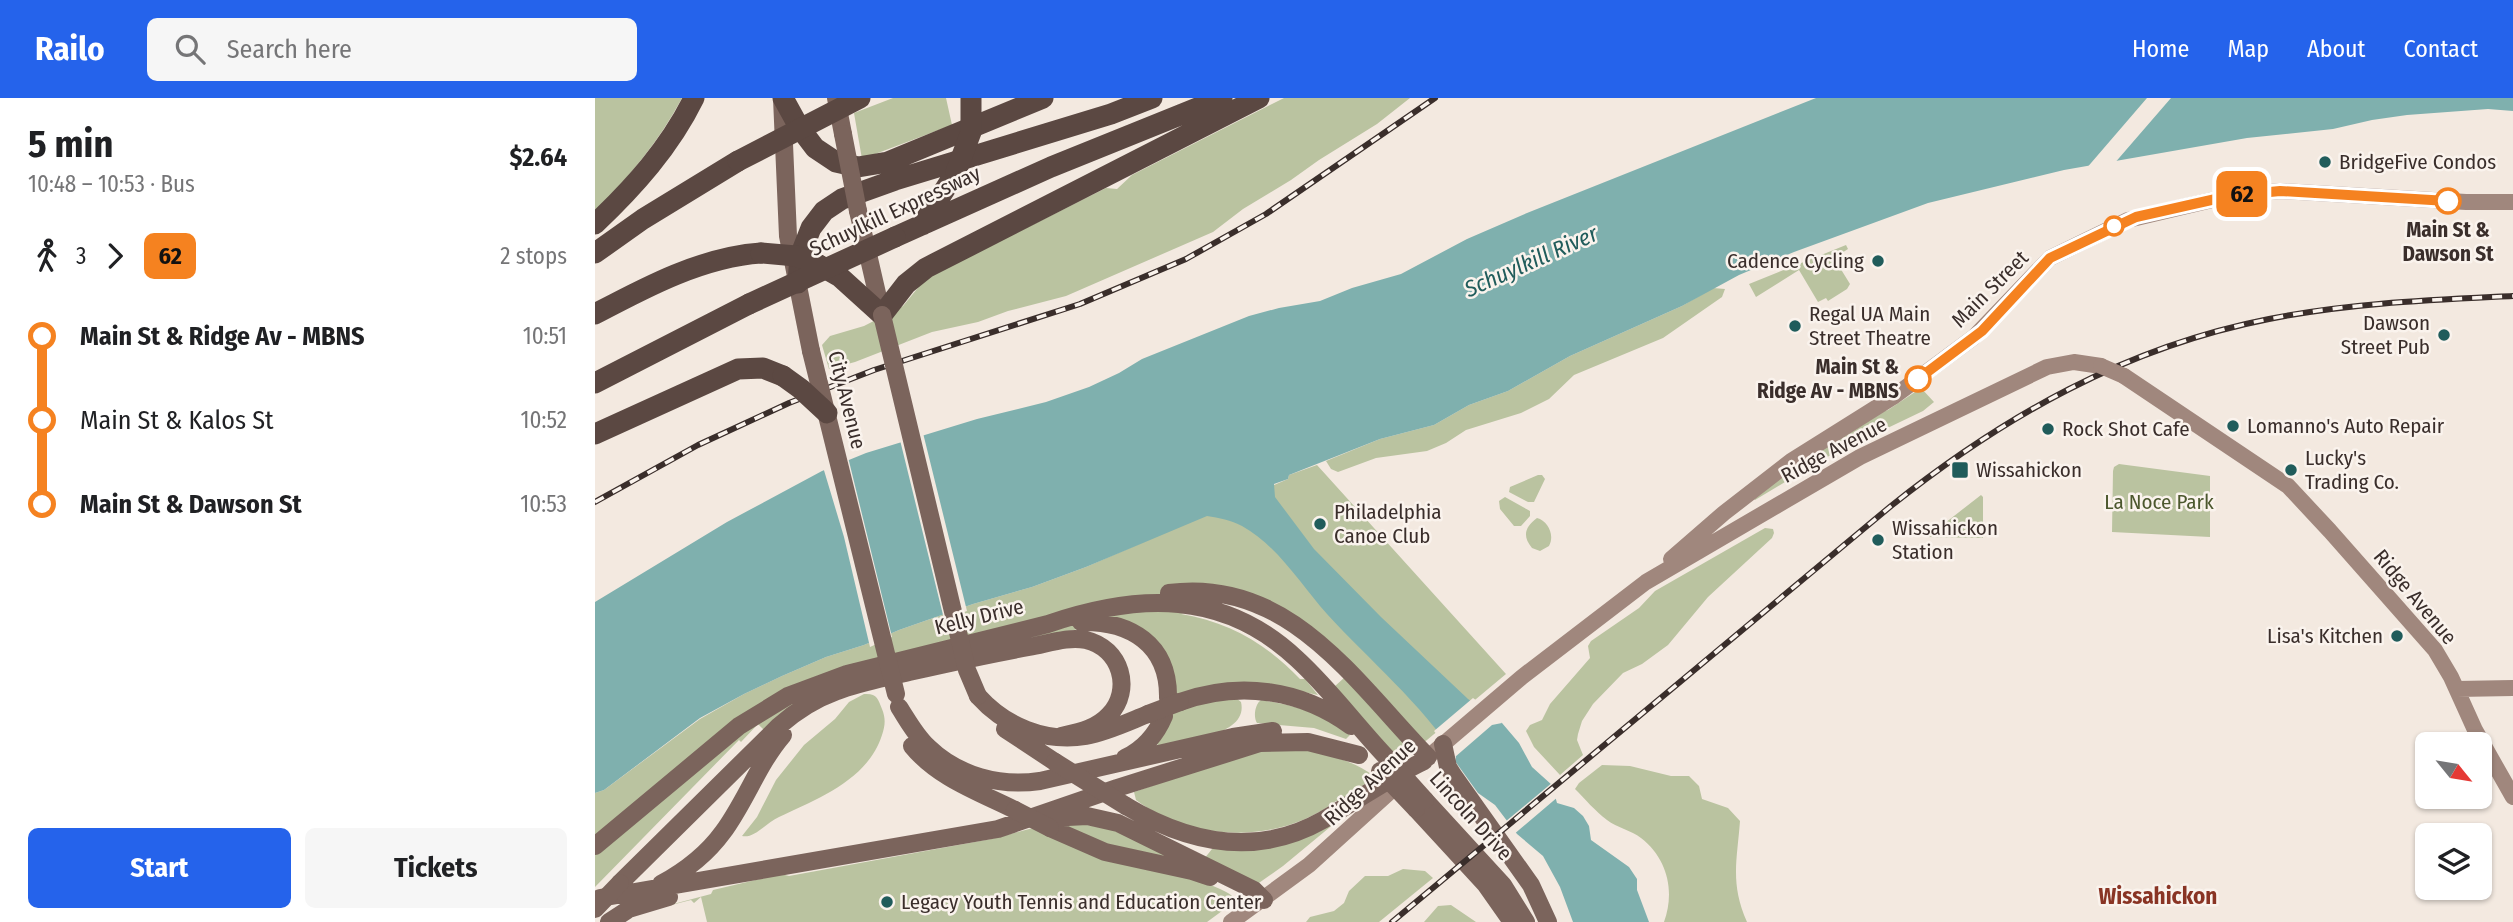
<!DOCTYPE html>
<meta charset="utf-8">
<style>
body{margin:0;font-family:"Fira Sans Condensed",sans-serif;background:#f6f6f6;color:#202124;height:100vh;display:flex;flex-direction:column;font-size:26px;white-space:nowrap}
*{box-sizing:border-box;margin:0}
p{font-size:23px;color:#757577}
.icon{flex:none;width:38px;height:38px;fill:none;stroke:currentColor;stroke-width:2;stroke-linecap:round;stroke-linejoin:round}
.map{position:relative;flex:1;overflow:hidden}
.sheet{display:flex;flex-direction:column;background:#fff;width:595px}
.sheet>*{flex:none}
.badge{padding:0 14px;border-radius:10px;font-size:24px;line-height:46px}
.needle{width:46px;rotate:120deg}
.fabs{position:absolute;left:1820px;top:634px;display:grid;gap:14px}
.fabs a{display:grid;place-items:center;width:77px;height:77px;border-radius:10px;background:#fff;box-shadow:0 2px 5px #0004;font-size:35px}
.map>.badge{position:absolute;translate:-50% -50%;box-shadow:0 0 0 4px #fff}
.legs{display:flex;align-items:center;gap:10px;height:77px;padding:0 28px;font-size:23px}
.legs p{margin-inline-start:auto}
.headline{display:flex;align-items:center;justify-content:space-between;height:119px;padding:0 28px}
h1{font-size:38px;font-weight:700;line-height:52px}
.action{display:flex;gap:14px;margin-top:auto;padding:14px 28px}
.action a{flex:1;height:80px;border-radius:10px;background:#2563eb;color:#fff;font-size:28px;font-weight:700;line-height:80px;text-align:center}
.action a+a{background:#f6f6f6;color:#202124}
ul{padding:0 28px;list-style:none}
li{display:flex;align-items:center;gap:24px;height:84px;font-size:26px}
li i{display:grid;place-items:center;width:10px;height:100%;margin:0 9px;background:currentColor}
li i::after{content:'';width:18px;height:18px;margin:-9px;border:5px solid;border-radius:50%;background:#fff}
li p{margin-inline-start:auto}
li:first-child i{background:linear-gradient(#0000 50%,currentColor 0)}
li:last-child i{background:linear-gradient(currentColor 50%,#0000 0)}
header{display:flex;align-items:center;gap:42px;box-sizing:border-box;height:98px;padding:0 35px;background:#2563eb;color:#fff}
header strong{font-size:33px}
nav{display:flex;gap:38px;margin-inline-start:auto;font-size:24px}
.search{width:490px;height:63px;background:#f6f6f6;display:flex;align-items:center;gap:18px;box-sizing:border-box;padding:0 24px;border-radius:10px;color:#757577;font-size:26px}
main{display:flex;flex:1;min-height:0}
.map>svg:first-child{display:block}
.green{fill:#bac3a0}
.water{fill:#7fb0ae}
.pier{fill:#f3e9e0}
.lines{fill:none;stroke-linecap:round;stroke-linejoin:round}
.secondary{stroke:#a0877d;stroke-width:16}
.primary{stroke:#7b645c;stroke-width:18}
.highway{stroke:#5b4842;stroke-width:21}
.rail-casing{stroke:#3a2e2b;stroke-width:6}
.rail{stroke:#faf3ed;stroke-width:3.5;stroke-dasharray:10;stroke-linecap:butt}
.secondary-bridge{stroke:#a0877d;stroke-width:16}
.primary-bridge{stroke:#7b645c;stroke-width:18}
.highway-bridge{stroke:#5b4842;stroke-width:21}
.line-1-casing{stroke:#fff;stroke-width:16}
.line-1{stroke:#f58220;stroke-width:10}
.poi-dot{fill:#205c5b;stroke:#faf3ed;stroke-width:2.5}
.stop-1-dot{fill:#fff;stroke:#f58220;stroke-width:3.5}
.labels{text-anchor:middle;stroke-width:5;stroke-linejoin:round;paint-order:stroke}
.poi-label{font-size:21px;fill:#3a2e2b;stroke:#faf3ed;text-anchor:start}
.street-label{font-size:21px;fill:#3a2e2b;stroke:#faf3ed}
.stop-label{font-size:21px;font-weight:bold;fill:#3a2e2b;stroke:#faf3ed}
.park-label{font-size:21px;fill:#4c582e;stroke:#faf3ed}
.water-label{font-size:23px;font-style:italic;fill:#205c5b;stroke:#faf3ed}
.neighbourhood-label{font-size:23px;font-weight:bold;fill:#893424;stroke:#faf3ed}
</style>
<header>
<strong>Railo</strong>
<div class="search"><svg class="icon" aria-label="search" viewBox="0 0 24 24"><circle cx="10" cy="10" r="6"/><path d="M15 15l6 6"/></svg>Search here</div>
<nav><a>Home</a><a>Map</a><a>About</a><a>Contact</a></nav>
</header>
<main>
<section class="sheet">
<div class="headline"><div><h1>5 min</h1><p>10:48 – 10:53 · Bus</p></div><b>$2.64</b></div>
<div class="legs"><svg class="icon" aria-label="walk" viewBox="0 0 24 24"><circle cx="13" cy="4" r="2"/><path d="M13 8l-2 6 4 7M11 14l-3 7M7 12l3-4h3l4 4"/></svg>3<svg class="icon" aria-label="forward" viewBox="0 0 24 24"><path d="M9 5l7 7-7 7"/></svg><b class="badge" style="background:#f58220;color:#111">62</b><p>2 stops</p></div>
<ul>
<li><i style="color:#f58220"></i><b>Main St &amp; Ridge Av - MBNS</b><p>10:51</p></li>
<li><i style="color:#f58220"></i><span>Main St &amp; Kalos St</span><p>10:52</p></li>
<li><i style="color:#f58220"></i><b>Main St &amp; Dawson St</b><p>10:53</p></li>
</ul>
<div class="action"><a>Start</a><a>Tickets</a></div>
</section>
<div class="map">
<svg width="1918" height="824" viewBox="0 0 1918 824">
<rect width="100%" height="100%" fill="#f3e9e0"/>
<path class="green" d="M0,0H87C64,43 35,78 0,113Z
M298,0H351L357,27L267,61L259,15Z
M689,0H815L782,26L724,62L696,82L648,111L618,134L471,198L413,213L383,224L337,234L260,264L234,271L227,247L235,238L269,228L308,208L331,180L511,90L522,91L537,77Z
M1251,147L1253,151L1239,160L1255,186L1252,191L1233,203L1231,200L1223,204L1204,172L1161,199L1154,186Z
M1118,190L1130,191L1127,199L1068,240L979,277L954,301L926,315L871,332L851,345L832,353L781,360L743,374L736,371L731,363L785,341L839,327L874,307L913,293L975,258L1087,208Z
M1326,290L1339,304L1328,313L1230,360L1160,402L1158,400L1184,380L1281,316L1293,312Z
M1524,366L1615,378V439L1517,434L1518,373L1519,369Z
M722,367L911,576L820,652L816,651L801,658L739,589L750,579L698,530L631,502L586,516C634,524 672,546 705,581H710L723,597L680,588L598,607L641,600L646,604C654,638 589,643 565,649L561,645L571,627L557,542L490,530L382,549L252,581L169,632L163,626L146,644L144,642L0,789V695L9,692L105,621L149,596L187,578L231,559L269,547L304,532L378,506L437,489L491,469L693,381L694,377Z
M943,377H947L950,381L939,404H933L914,394L915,389Z
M1386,397L1388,399V440L1332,439Z
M910,399L935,413V418L926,428H919L905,411L904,403Z
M942,420C953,423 960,437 954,448L945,453L937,450C927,438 930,429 942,420Z
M1170,430L1178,431L1179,435L1177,440L1113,499L1073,547L1047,566L1028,575L998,606L987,623L983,636L982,642L988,657L965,677L939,649L931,633L935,627L947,622L955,606L995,560L993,548L996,543L1044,510L1060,493Z
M269,596C282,595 283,601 287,611C291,621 290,628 287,637C273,682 222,701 184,719C172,724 159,741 147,738L162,719L181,682L209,647L240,621L254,604Z
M666,602C703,608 724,614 755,637L751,641L719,630L662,625C658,619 660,606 666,602Z
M708,651C734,657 757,662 779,678L747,705L741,703C684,746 599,745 541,702L539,694L644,658L660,653Z
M1007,667L1035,668L1076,678H1094L1104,688L1107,701L1133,710L1145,723C1142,763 1135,785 1152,824H1069C1080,794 1073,761 1046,740C1036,732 1022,730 1012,722C1000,713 990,701 980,691L984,685Z
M752,715L688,768L661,787L609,761L617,751H660Z
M474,724L528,733L577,760L470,745C511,766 618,776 642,802L612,824H112L106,799L99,805L96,802L37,817L116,796L118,792L186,776L194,778L396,741L438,730Z
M808,771L830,773L838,780L784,824H711L715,819L739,813L749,805L754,793L770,778H793Z
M856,807L881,824H829L843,808Z"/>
<path class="water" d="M1221,0H1918V13L1893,11L1812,17L1777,22L1738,31L1652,40L1469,72L1333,105L1199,154L1144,177L1087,208L975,258L913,293L874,307L839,327L785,341L694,377L693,381L679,386L680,399L719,451L786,519L873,601L907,625L924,645L937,669L957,687L962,705L979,710L988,718L994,728L996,742L1034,769L1042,781V792L1054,824H978L965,789L948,758L922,736L900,707L883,695L860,663L861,659C826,605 775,563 732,516C706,487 683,448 647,428C636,422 624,420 612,418L491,469L437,489L378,506L304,532L269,547L231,559L187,578L149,596L105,620L9,692L0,695V504L132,424L227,373L271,355L382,321L451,304L494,289L524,275L547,261L654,218L684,210L725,203L757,190L806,176L872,141L932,115Z"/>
<path class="pier" d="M1552,0H1576L1518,67L1490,72Z
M328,335L372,513L349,521L305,342Z
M253,359L297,539L275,549L249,439L228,369Z
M878,600L899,615L907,625L897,627L860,659L839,633Z
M958,684L964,698L918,737L910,724Z"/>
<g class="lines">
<path class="secondary" d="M1529,278L1693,388L1735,433L1840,552L1856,579L1880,632L1918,699
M1076,461L1129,415L1196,363L1298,299L1379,239L1455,160L1533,122L1634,98L1685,93L1871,104H1918
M1862,591L1918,590
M839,654L927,579L1051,484L1265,359L1452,269L1479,264L1506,268
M636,824L714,767L809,681"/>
<path class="primary" d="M187,0L193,138L216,253
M241,0L248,36
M263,113L287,217
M574,495C694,479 760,584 833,659
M486,524C535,523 574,546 573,600
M383,598C410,628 450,645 491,638C512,634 533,624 553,616
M585,604C644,583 705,591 756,628
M304,609C313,623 321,638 333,649C363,678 405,689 445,683L638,639L678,633
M410,631L460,664
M848,646L853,669L858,677L936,787L953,824
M317,648C343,680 384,694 420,712
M530,660C549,651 561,637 569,618
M830,702L908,787L931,824
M531,708C593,745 661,760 728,722C762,703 793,680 829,663
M821,711L891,787L917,824
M453,720L492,718L523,725L659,792L669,802
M455,730L510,754L597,773L615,779
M0,748L144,628L193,598L252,576L453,526C543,495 629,492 702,561C736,592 763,630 795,663
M25,785L184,628C201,613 220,601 242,593C265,584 290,580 314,574C354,565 394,556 434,549C452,546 473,538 491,542C526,550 538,592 514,617C501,631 484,634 466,638
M66,786C90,773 112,756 128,734C151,703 163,666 188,637
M5,800L403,731L522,690L665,645L713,644L764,657
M14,824L34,811L74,799"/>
<path class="highway" d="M188,0L204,29L220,50L241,64L263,69L293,64L448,0
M0,126C39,89 75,49 99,0
M327,127L361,74
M300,139L456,69L627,0
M0,155L48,121L143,63
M224,167L245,179L287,217L311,186L331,170L664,0
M203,185L205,158L216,130L229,113L247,101L300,82L516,16L557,0
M0,216C51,189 107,159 166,155
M0,285L154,206
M0,336L143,271L168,270L188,278"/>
<g class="rail-casing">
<path id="rail" d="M0,404L103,347L194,305L279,272L485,206L591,161L671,116L840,0
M797,824L1296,408C1409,318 1531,249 1674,221C1754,205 1836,202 1918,198"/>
</g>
<use href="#rail" class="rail"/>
<path class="secondary-bridge" d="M1506,268L1529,278"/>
<path class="primary-bridge" d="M248,36L263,113
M287,217L372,572L383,598
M216,253L301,596
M553,616L585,604
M795,663L830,702
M460,664L531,708
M785,673L821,711
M420,712L455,730
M0,811L25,785"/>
<path class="highway-bridge" d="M143,63L265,0
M361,74L376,34V0
M166,155L201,158L224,167
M154,206L300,139
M188,278L206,291L232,315"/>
</g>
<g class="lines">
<g class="line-1-casing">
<path id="line-1" d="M1323,281L1387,233L1455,160L1541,119L1634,98L1685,93L1853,103"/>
</g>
<use href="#line-1" class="line-1"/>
</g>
<g class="poi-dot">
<circle cx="1730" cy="64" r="7"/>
<circle cx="1283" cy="163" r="7"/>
<circle cx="1200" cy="228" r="7"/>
<circle cx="1849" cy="237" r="7"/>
<circle cx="1638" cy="328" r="7"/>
<circle cx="1453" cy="331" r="7"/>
<rect x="1356" y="363" width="18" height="18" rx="3.5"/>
<circle cx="1696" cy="372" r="7"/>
<circle cx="725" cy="426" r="7"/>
<circle cx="1283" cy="442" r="7"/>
<circle cx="1802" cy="538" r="7"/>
<circle cx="292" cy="804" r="7"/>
</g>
<g class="stop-1-dot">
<circle cx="1853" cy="103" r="12"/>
<circle cx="1519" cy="128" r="9"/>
<circle cx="1323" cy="281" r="12"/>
</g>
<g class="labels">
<g class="poi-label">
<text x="1744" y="71">BridgeFive Condos</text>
<text x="1269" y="170" text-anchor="end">Cadence Cycling</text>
<text x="1214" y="223">Regal UA Main<tspan x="1214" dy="24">Street Theatre</tspan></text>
<text x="1835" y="232" text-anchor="end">Dawson<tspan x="1835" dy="24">Street Pub</tspan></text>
<text x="1652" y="335">Lomanno's Auto Repair</text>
<text x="1467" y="338">Rock Shot Cafe</text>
<text x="1710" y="367">Lucky's<tspan x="1710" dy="24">Trading Co.</tspan></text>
<text x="1381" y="379">Wissahickon</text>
<text x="739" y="421">Philadelphia<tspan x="739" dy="24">Canoe Club</tspan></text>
<text x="1297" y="437">Wissahickon<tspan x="1297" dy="24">Station</tspan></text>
<text x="1788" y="545" text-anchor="end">Lisa's Kitchen</text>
<text x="306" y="811">Legacy Youth Tennis and Education Center</text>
</g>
<g class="street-label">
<text transform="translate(300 113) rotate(-25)" y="7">Schuylkill Expressway</text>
<text transform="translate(1395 191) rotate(-45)" y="7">Main Street</text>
<text transform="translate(252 302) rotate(76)" y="7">City Avenue</text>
<text transform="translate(1239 352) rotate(-28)" y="7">Ridge Avenue</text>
<text transform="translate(1820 499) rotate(50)" y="7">Ridge Avenue</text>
<text transform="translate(384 519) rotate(-14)" y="7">Kelly Drive</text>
<text transform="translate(775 684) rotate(-43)" y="7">Ridge Avenue</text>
<text transform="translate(876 718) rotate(48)" y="7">Lincoln Drive</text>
</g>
<g class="stop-label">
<text x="1853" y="139">Main St &amp;<tspan x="1853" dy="24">Dawson St</tspan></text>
<text x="1304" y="276" text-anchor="end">Main St &amp;<tspan x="1304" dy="24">Ridge Av - MBNS</tspan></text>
</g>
<g class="park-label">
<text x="1564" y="411">La Noce Park</text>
</g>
<g class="water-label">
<text transform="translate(936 163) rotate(-24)" y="8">Schuylkill River</text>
</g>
<g class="neighbourhood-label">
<text x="1563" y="806">Wissahickon</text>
</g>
</g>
</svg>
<div class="fabs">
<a><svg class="needle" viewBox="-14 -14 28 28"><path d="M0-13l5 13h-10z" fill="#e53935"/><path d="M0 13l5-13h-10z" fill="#757577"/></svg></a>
<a><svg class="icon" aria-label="layers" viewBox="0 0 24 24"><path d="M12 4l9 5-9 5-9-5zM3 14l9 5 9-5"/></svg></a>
</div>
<b class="badge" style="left:1647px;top:96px;background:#f58220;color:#111">62</b>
</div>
</main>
